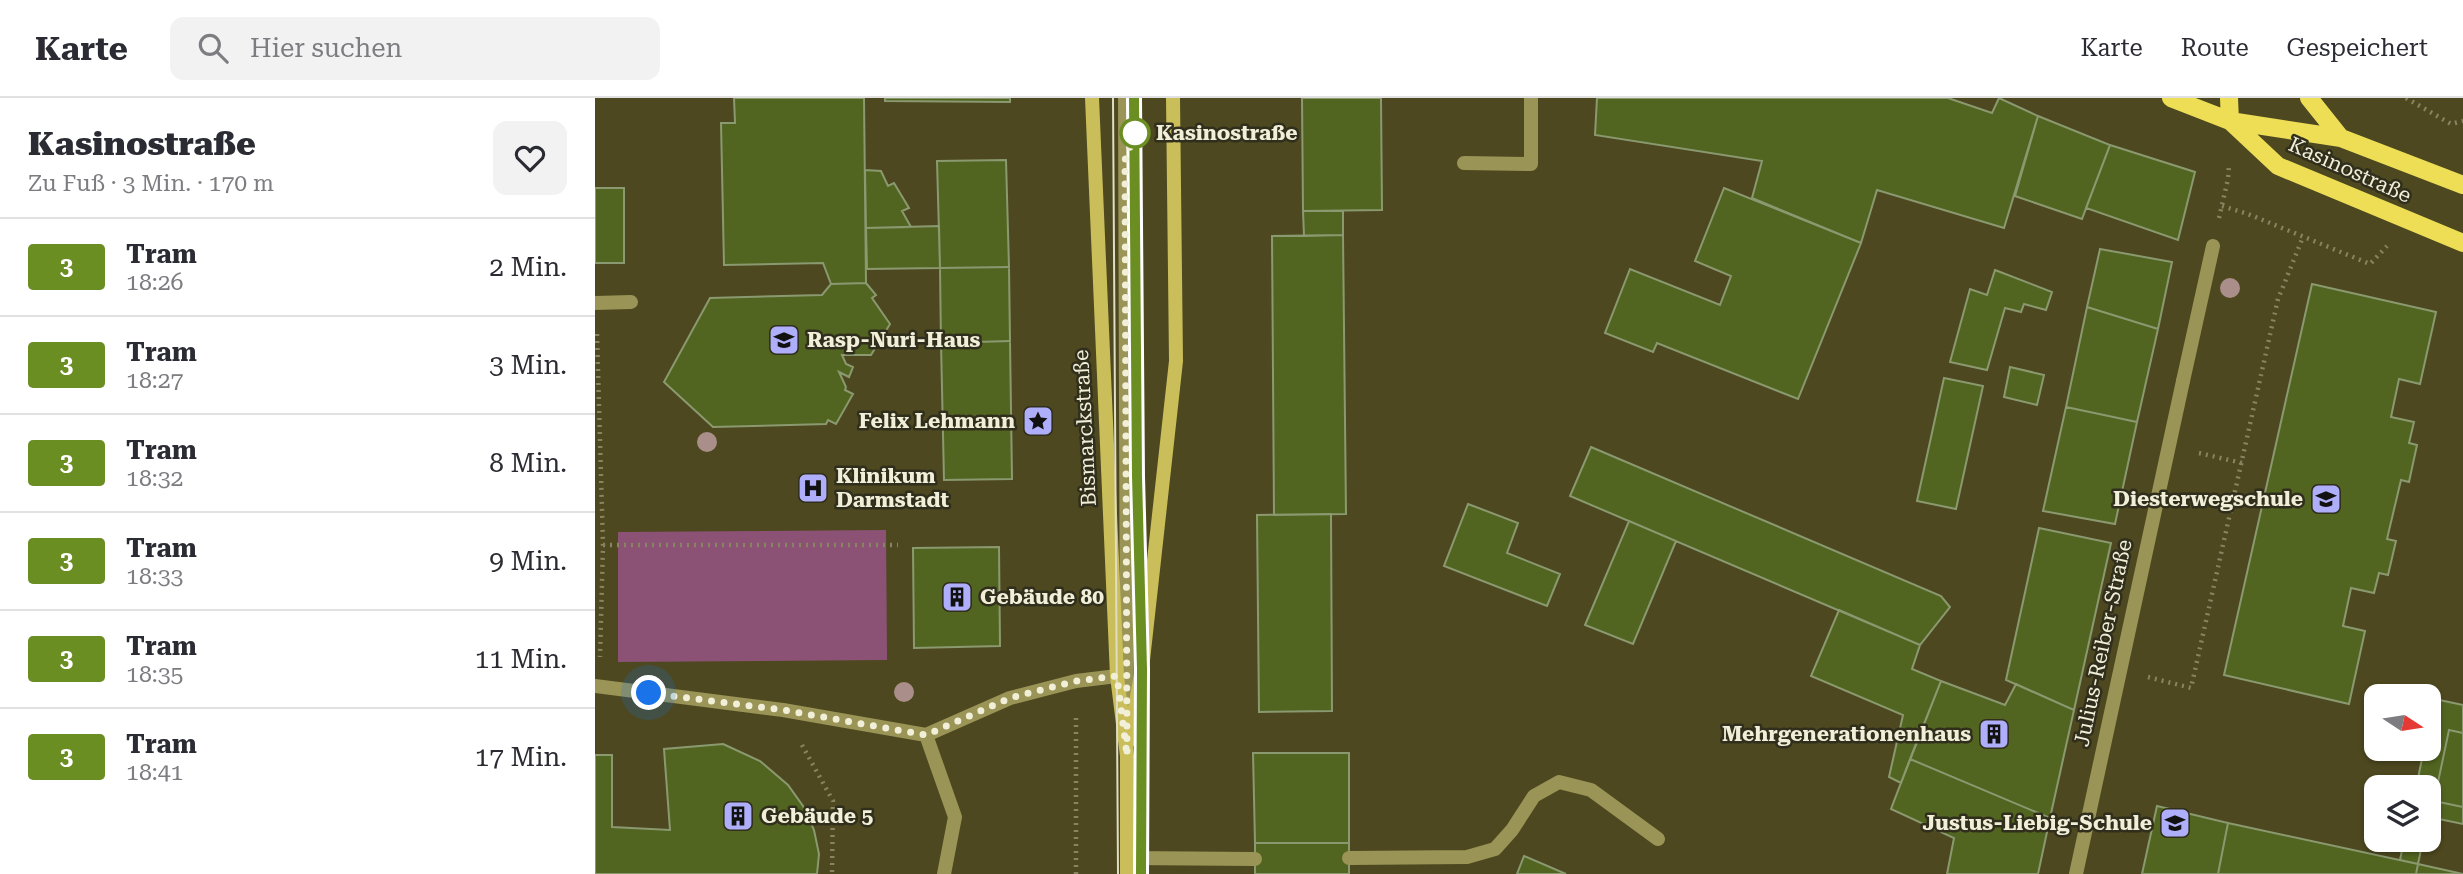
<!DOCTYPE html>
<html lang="de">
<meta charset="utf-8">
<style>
body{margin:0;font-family:"Roboto Serif",serif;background:#f2f2f3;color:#2b2b33;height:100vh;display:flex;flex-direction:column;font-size:26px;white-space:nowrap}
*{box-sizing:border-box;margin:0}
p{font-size:23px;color:#7c7c81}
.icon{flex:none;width:38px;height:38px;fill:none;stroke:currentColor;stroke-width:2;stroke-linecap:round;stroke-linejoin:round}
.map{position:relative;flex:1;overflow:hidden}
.drawer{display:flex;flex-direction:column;background:#fff;width:595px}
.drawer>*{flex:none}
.badge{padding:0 14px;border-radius:5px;font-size:24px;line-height:46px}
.needle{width:46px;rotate:102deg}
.fabs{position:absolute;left:1769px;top:586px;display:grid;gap:14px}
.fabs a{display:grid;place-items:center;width:77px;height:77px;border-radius:14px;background:#fff;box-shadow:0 2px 5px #0004;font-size:35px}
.you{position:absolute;width:35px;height:35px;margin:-18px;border:5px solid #fff;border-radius:50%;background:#1a73e8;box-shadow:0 0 0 10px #1a73e833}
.map>.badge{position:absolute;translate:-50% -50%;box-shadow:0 0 0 4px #fff}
.round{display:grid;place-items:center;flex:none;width:74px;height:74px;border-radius:14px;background:#f2f2f3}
.head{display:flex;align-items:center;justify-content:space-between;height:119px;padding:0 28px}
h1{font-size:33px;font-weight:800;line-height:52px}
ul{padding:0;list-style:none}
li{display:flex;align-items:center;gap:21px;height:98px;padding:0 28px;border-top:2px solid #e1e1e2}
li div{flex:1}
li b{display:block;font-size:26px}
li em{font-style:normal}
li .badge{min-width:77px;font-weight:700;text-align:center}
header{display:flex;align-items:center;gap:42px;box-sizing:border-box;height:98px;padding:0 35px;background:#fff;border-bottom:2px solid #e1e1e2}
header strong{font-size:33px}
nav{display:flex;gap:38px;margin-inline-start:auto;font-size:24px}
.search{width:490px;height:63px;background:#f2f2f3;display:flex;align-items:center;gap:18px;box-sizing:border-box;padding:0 24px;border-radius:14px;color:#7c7c81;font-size:26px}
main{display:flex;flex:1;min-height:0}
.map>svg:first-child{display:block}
.green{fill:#8c5275}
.building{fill:#526520;stroke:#8b9970;stroke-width:2}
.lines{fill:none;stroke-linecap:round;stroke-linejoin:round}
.path{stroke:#888461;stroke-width:4.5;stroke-dasharray:2 5;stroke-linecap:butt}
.service{stroke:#9a9457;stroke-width:14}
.minor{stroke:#9a9457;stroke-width:14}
.secondary{stroke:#c9be59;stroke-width:14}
.primary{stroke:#edde56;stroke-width:18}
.tram{stroke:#dfddc4;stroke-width:2}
.tree{fill:#a98e8a}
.line-casing{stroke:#fff;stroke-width:16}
.line{stroke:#6b8e23;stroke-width:10}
.walk{stroke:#f1efd8;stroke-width:7;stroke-dasharray:0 12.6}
.stop-dot{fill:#fff;stroke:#6b8e23;stroke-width:3.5}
.labels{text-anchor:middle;stroke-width:5;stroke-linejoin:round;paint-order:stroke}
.stop-label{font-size:21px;font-weight:bold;fill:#f1efd8;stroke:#302e1c;text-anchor:start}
.street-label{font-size:21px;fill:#f1efd8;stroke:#302e1c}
.poi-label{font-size:21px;font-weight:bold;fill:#f1efd8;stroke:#302e1c;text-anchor:start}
</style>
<header>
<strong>Karte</strong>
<div class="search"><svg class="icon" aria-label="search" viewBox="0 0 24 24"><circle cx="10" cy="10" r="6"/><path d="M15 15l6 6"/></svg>Hier suchen</div>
<nav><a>Karte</a><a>Route</a><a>Gespeichert</a></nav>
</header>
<main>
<section class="drawer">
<div class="head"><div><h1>Kasinostraße</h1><p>Zu Fuß · 3 Min. · 170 m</p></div><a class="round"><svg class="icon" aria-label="heart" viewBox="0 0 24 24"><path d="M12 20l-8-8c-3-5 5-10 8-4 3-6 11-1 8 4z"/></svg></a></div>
<ul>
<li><span class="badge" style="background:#6b8e23;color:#fff">3</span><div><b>Tram</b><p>18:26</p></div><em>2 Min.</em></li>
<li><span class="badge" style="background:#6b8e23;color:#fff">3</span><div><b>Tram</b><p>18:27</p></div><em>3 Min.</em></li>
<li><span class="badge" style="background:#6b8e23;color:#fff">3</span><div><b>Tram</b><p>18:32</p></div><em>8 Min.</em></li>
<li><span class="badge" style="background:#6b8e23;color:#fff">3</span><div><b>Tram</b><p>18:33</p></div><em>9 Min.</em></li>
<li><span class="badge" style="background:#6b8e23;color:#fff">3</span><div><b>Tram</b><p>18:35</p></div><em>11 Min.</em></li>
<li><span class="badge" style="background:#6b8e23;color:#fff">3</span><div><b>Tram</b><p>18:41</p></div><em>17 Min.</em></li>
</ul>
</section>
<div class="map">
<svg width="1868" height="776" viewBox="0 0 1868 776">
<rect width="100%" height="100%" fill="#4d481f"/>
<path class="green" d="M291,432L292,562L23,564V434Z"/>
<path class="building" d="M139,0H269L271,185L236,186L228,165L129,167L126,25H140Z
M290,0H415V4L290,3Z
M707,0H786L787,112L708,113Z
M1002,0H1353L1397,15L1404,0L1443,18L1409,130L1282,92L1266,145L1157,100L1167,63L1000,37Z
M1443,18L1515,47L1487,121L1420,98Z
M1515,47L1600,74L1583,142L1491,110Z
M411,62L414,169L345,170L342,63Z
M270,72L286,73L293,88L299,85L314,110L307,113L316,129L271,130Z
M0,90H29V165H0Z
M1129,90L1266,145L1203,301L1062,245L1058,254L1010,235L1035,171L1125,207L1136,178L1100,163Z
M708,113H748V137L709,138Z
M344,128L345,170L272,171L271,130Z
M748,137L751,416L679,417L677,138Z
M1505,151L1577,164L1563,231L1492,209Z
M414,169L415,243L346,245L345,170Z
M1400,172L1457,194L1451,212L1429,206L1426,214L1410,210L1392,272L1355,264L1375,191L1392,197Z
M271,185L281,197L277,200L295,226L276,257H247L251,266L258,269L254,279L244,274L251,289L250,292L258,296L241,326L233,322L231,326L118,329L69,284L115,200L227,197L236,186Z
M1717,186L1841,214L1825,286L1804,281L1796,319L1819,324L1814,345L1822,347L1814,384L1806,382L1792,441L1801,443L1793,477L1784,475L1779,495L1756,490L1748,528L1770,533L1754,606L1629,577Z
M1492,209L1563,231L1542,324L1471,309Z
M415,243L417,381L349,382L346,245Z
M1415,269L1449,277L1442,307L1409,299Z
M1349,280L1388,288L1361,411L1322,403Z
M1471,309L1542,324L1520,426L1448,413Z
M996,349L1346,498L1355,509L1325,547L975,398Z
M873,406L923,425L912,455L965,476L952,508L849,468Z
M736,416L737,613L664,614L662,417Z
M1034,423L1081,443L1038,546L990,527Z
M1444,430L1516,445L1479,612L1411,582Z
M404,449L405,548L319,550L318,450Z
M1244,512L1325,547L1317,571L1346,583L1306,685L1294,679L1308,617L1216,578Z
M1346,583L1410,607L1421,586L1479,612L1455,720L1315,661Z
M1840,601L1868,607V635L1854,632L1839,703L1868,709V726L1834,719V690H1821L1829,651H1834V630Z
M1854,632L1868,635V709L1839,703Z
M128,646L165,663L193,687L208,708L219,732L224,756L222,776H0V657H17V729L75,732L69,651Z
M658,655H754V745H660Z
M1315,661L1455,720L1443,776H1352L1359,740L1296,711Z
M1562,708L1633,725L1623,776H1547Z
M1633,725L1823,766L1821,776H1623Z
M1809,742H1828L1823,766L1805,762Z
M660,745H754V776H660Z
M929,758L971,776H922Z
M1823,766L1868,776H1821Z"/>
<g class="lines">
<path class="path" d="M1811,0L1856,26L1868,23
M1627,108L1653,116L1775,166L1792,148
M1624,120L1633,81L1634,67
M2,236L8,447L5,559
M1604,355L1647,365
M8,447H303
M1553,579L1596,590L1683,201L1708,139
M207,647L238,703L237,776
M481,776V616"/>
<path class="service" d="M530,0L532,618
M869,65L936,66V0
M0,205L36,204
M1588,283L1618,148
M0,588L188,612L331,637
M532,760L660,761
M754,760L872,759L900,751L917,732L939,698L964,684L996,692L1063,741
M349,776L360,719L331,637L415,600L481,583L522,578"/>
<path class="minor" d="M1481,776L1588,283"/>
<path class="secondary" d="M497,0L522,578L532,658V776
M534,643L547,571L581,263L578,0"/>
<path class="primary" d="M1576,0L1635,23L1746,40L1868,87
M1634,0L1635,23
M1714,0L1746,40
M1635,23L1683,68L1868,145"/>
<path class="tram" d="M518,0L523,776
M539,0L542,378L547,571L546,776"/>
</g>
<g class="tree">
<circle cx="1635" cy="190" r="10"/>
<circle cx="112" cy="344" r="10"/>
<circle cx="309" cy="594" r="10"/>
</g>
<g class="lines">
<g class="line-casing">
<path id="line" d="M539,0L542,378L547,571L546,776"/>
</g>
<use href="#line" class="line"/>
<path class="walk" d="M54,595L188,612L331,637L415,600L481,583L522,578L532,658L530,62L540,35"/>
</g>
<defs>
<g id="school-square" transform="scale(1.575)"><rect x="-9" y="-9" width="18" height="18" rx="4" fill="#aeaefb" stroke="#302e1c"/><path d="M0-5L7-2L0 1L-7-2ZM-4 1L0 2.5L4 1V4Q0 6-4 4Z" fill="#111"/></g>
<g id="sight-square" transform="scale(1.575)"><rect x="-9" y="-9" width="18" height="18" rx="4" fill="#aeaefb" stroke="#302e1c"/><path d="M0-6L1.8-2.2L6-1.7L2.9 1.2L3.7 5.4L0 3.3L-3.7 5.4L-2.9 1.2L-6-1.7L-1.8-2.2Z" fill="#111"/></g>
<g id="hospital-square" transform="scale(1.575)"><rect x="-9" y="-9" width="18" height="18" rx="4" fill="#aeaefb" stroke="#302e1c"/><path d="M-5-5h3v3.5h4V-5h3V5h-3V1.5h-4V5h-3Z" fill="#111"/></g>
<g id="building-square" transform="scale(1.575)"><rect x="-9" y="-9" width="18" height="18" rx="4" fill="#aeaefb" stroke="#302e1c"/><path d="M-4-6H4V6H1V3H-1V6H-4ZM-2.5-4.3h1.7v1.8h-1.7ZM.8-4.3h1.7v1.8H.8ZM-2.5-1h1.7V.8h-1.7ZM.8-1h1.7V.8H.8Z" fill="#111"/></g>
</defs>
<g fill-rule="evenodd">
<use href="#school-square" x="189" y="242"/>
<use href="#sight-square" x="443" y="323"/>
<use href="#hospital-square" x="218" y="390"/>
<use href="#school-square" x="1731" y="401"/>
<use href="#building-square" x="362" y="499"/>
<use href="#building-square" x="1399" y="636"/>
<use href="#building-square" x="143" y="718"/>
<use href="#school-square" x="1580" y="725"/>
</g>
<circle class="stop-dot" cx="540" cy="35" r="14"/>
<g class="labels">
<g class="stop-label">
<text x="561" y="42">Kasinostraße</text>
</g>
<g class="street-label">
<text transform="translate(1755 72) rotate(24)" y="7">Kasinostraße</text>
<text transform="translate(490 330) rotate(-93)" y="7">Bismarckstraße</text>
<text transform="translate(1508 545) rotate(-78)" y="7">Julius-Reiber-Straße</text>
</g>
<g class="poi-label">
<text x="212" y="249">Rasp-Nuri-Haus</text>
<text x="420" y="330" text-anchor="end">Felix Lehmann</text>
<text x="241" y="385">Klinikum<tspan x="241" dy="24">Darmstadt</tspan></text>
<text x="1708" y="408" text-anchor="end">Diesterwegschule</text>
<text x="385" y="506">Gebäude 80</text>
<text x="1376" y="643" text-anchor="end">Mehrgenerationenhaus</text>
<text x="166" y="725">Gebäude 5</text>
<text x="1557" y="732" text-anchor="end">Justus-Liebig-Schule</text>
</g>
</g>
</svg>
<div class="fabs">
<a><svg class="needle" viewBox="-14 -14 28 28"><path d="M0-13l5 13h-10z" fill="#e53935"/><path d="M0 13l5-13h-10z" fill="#7c7c81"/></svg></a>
<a><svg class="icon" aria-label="layers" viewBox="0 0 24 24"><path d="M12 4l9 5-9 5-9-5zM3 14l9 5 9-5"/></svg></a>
</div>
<div class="you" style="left:54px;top:595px"></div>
</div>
</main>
